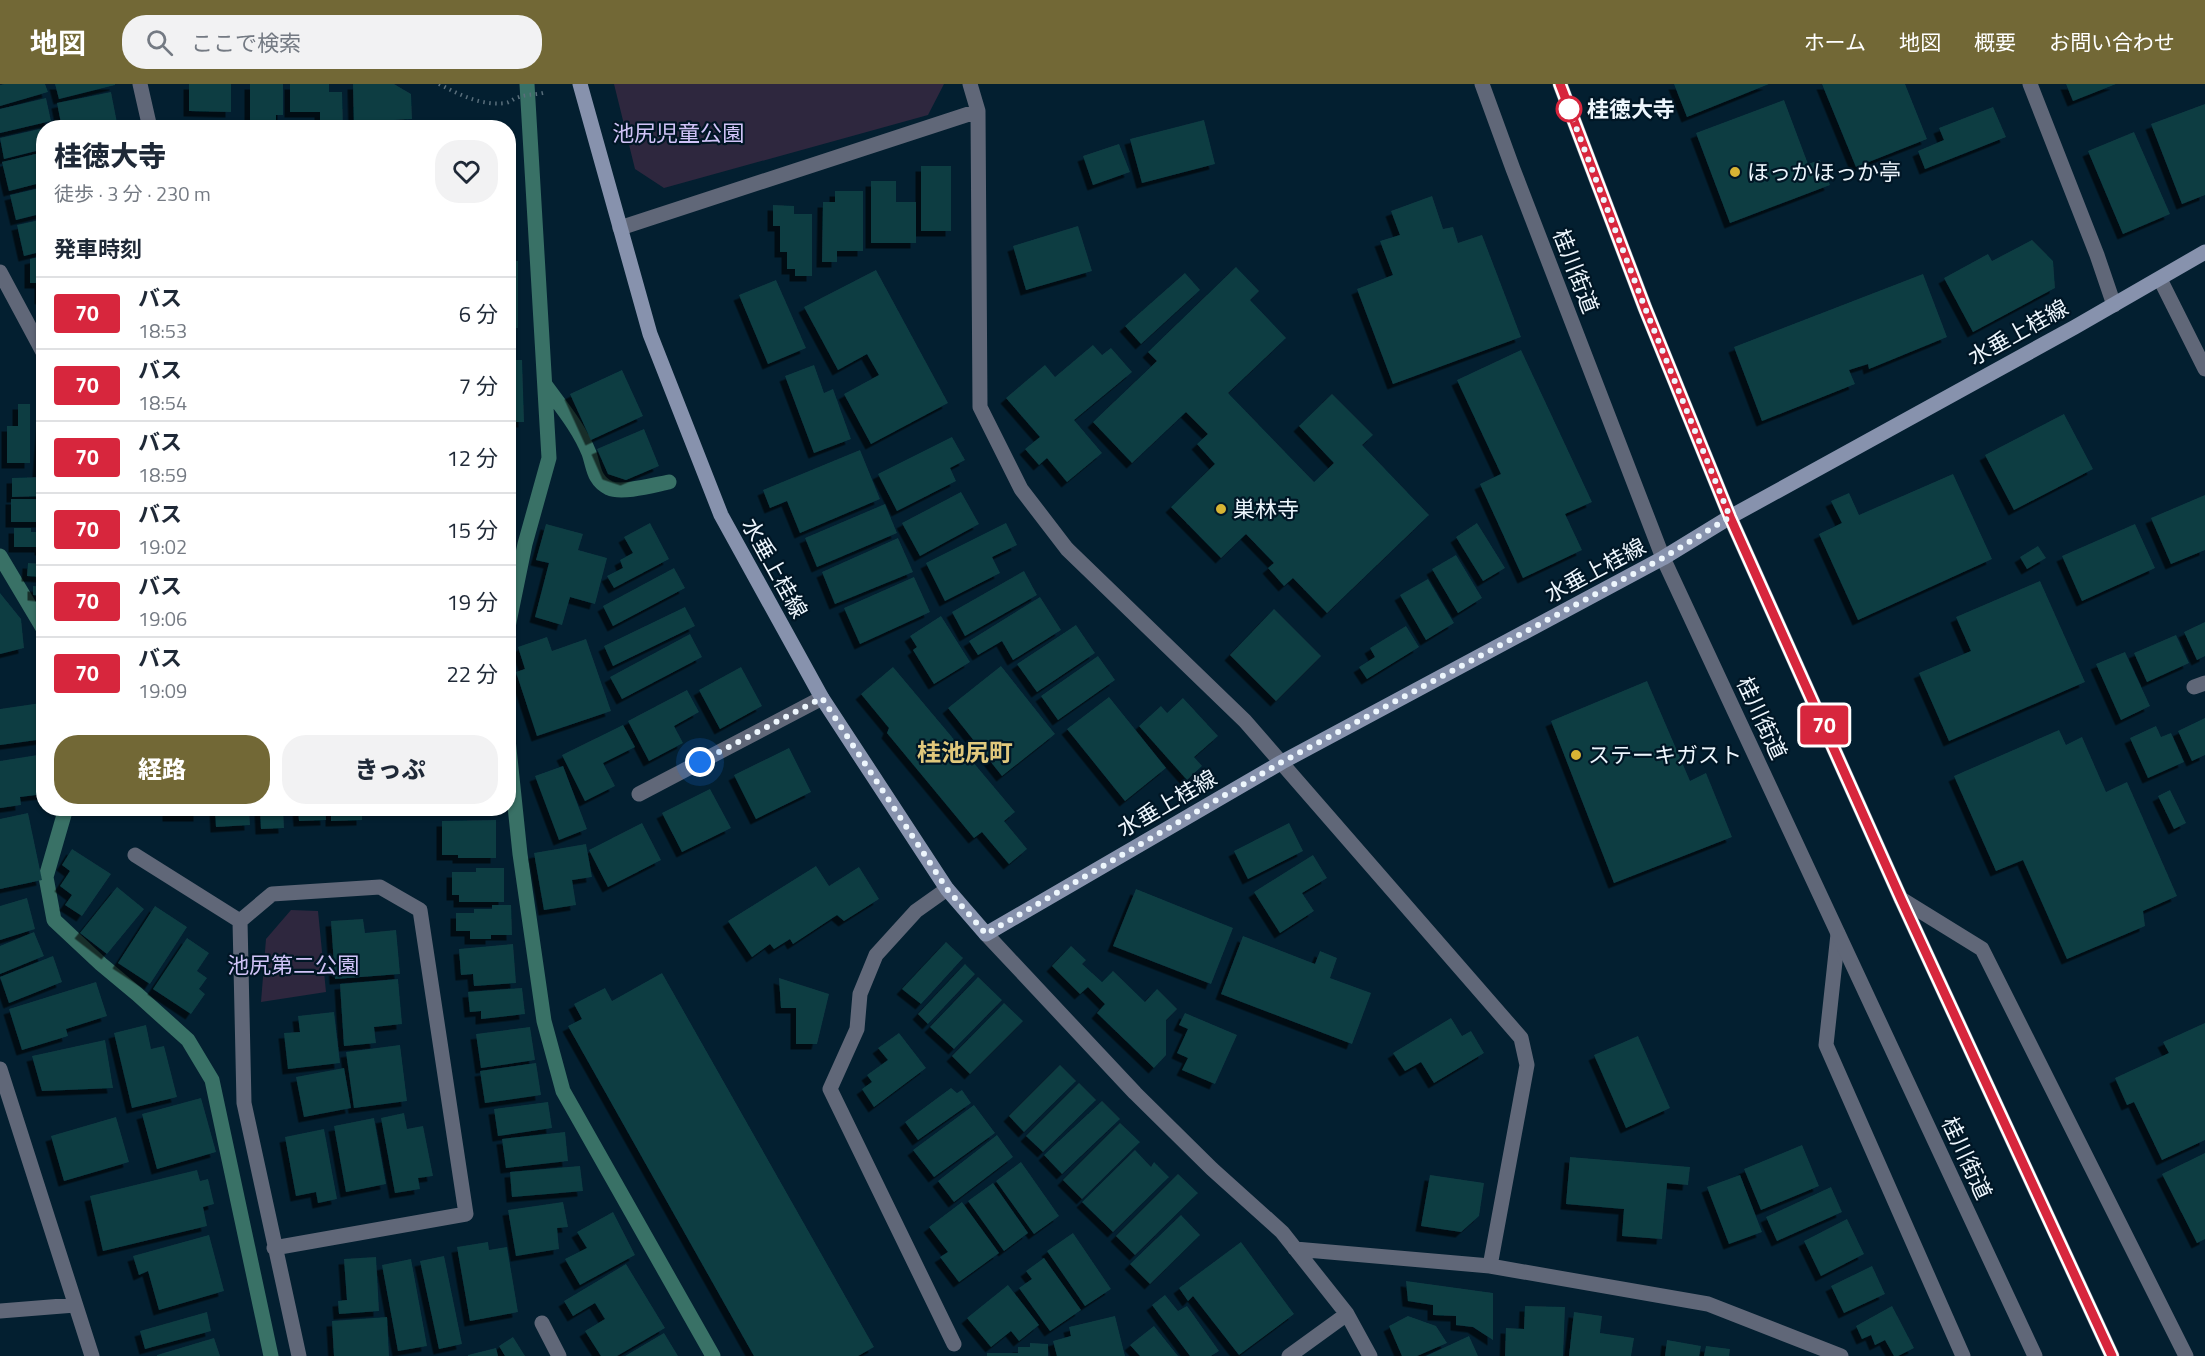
<!DOCTYPE html>
<html lang="ja">
<meta charset="utf-8">
<style>
body{margin:0;font-family:"Titillium Web","Noto Sans JP",sans-serif;background:#f2f2f3;color:#1f2937;height:100vh;display:flex;flex-direction:column;font-size:22px;white-space:nowrap}
*{box-sizing:border-box;margin:0}
p{font-size:20px;color:#747a83}
.icon{flex:none;width:33px;height:33px;fill:none;stroke:currentColor;stroke-width:2;stroke-linecap:round;stroke-linejoin:round}
.map{position:relative;flex:1;overflow:hidden}
.sheet{position:absolute;left:36px;top:36px;width:480px;height:696px;display:flex;flex-direction:column;background:#fff;border-radius:24px;box-shadow:0 2px 4px #0004}
.sheet>*{flex:none}
.badge{padding:0 12px;border-radius:4px;font-size:21px;line-height:39px}
.you{position:absolute;width:30px;height:30px;margin:-15px;border:4px solid #fff;border-radius:50%;background:#1a73e8;box-shadow:0 0 0 9px #1a73e833}
.map>.badge{position:absolute;translate:-50% -50%;box-shadow:0 0 0 3px #fff}
h2{padding:0 18px;font-size:22px;line-height:54px}
.round{display:grid;place-items:center;flex:none;width:63px;height:63px;border-radius:24px;background:#f2f2f3}
.head{display:flex;align-items:center;justify-content:space-between;height:102px;padding:0 18px}
h1{font-size:28px;font-weight:800;line-height:45px}
.cta{display:flex;gap:12px;margin-top:auto;padding:12px 18px}
.cta a{flex:1;height:69px;border-radius:24px;background:#726836;color:#fff;font-size:24px;font-weight:800;line-height:69px;text-align:center}
.cta a+a{background:#f2f2f3;color:#1f2937}
ul{padding:0;list-style:none}
li{display:flex;align-items:center;gap:18px;height:72px;padding:0 18px;border-top:2px solid #e0e1e3}
li div{flex:1}
li b{display:block;font-size:22px}
li em{font-style:normal}
li .badge{min-width:66px;font-weight:700;text-align:center}
header{display:flex;align-items:center;gap:36px;box-sizing:border-box;height:84px;padding:0 30px;background:#726836;color:#fff}
header strong{font-size:28px}
nav{display:flex;gap:33px;margin-inline-start:auto;font-size:21px}
.search{width:420px;height:54px;background:#f2f2f3;display:flex;align-items:center;gap:15px;box-sizing:border-box;padding:0 21px;border-radius:24px;color:#747a83;font-size:22px}
.map>svg:first-child{display:block}
.green{fill:#2e273e}
.lines{fill:none;stroke-linecap:round;stroke-linejoin:round}
.stream{stroke:#397166;stroke-width:15}
.building{fill:#0f3c43;filter:url(#shadow)}
.path{stroke:#596e7b;stroke-width:4;stroke-dasharray:1.5 4.5;stroke-linecap:butt}
.service{stroke:#606778;stroke-width:15}
.minor{stroke:#606778;stroke-width:15}
.tertiary{stroke:#606778;stroke-width:15}
.secondary{stroke:#8792ad;stroke-width:15}
.line-casing{stroke:#fff;stroke-width:14}
.line{stroke:#d7263d;stroke-width:9}
.walk{stroke:#edf6fd;stroke-width:6;stroke-dasharray:0 10.8}
.stop-dot{fill:#fff;stroke:#d7263d;stroke-width:3}
.poi-dot{fill:#d7b434;stroke:#001625;stroke-width:2}
.labels{text-anchor:middle;stroke-width:4.5;stroke-linejoin:round;paint-order:stroke}
.stop-label{font-size:22px;font-weight:bold;fill:#edf6fd;stroke:#001625;text-anchor:start}
.park-label{font-size:22px;fill:#d0c3f7;stroke:#001625}
.poi-label{font-size:22px;fill:#edf6fd;stroke:#001625;text-anchor:start}
.street-label{font-size:22px;fill:#edf6fd;stroke:#001625}
.neighbourhood-label{font-size:24px;font-weight:bold;fill:#e0c87c;stroke:#001625}
</style>
<header>
<strong>地図</strong>
<div class="search"><svg class="icon" aria-label="search" viewBox="0 0 24 24"><circle cx="10" cy="10" r="6"/><path d="M15 15l6 6"/></svg>ここで検索</div>
<nav><a>ホーム</a><a>地図</a><a>概要</a><a>お問い合わせ</a></nav>
</header>
<div class="map">
<svg width="2205" height="1272" viewBox="0 0 2205 1272">
<defs>
<filter id="shadow"><feDropShadow dx="-5.5" dy="5.5" stdDeviation="0" flood-color="#0009"/></filter>
</defs>
<rect width="100%" height="100%" fill="#031f30"/>
<path class="green" d="M614,0H944L928,31L664,104L635,85Z
M291,826L318,827L326,908L261,918L266,855Z"/>
<g class="lines">
<path class="stream" d="M546,302C562,324 579,344 589,369C594,383 593,396 609,404C622,410 654,401 669,398
M0,472L44,546
M508,543L525,460L549,374L527,0
M508,655L520,770L544,937L563,1007L713,1272
M66,724L46,793L54,836L101,880L137,910L188,956L212,996L271,1272"/>
</g>
<path class="building" d="M4,0H45L48,8L0,22V1Z
M55,0H115V1L59,15Z
M189,0H231V28L189,27Z
M250,0H283V31H276V44H250Z
M290,0H329V8H342L343,44H320V28H290Z
M353,0H394L411,10L412,35L394,36L395,44L354,43Z
M1674,0H1769L1687,33Z
M1822,0H1905L1927,55L1856,83Z
M2066,0H2116L2073,17Z
M111,8L118,44H62L57,19Z
M46,14L51,37L0,49V25Z
M1784,16L1808,80L1820,76L1830,101L1730,139L1696,49Z
M2205,20V111L2182,120L2151,40Z
M1993,23L2006,53L1925,85L1918,67L1944,56L1939,44Z
M449,36H485V44H449Z
M1204,36L1215,80L1142,99L1130,55Z
M180,38H237L238,44H180Z
M44,44V65L4,75L0,54Z
M2134,48L2170,130L2123,150L2088,67Z
M1119,60L1130,88L1093,101L1083,72Z
M44,68V98L9,107L2,78Z
M921,82H951V147H921Z
M871,97H896V118H916V159H871Z
M44,103V129L16,136L10,111Z
M835,107H863V167H837V178H822L823,118H835Z
M1432,112L1443,145L1453,143L1458,159L1482,151L1521,253L1393,300L1357,205L1393,191L1380,157L1400,151L1391,127Z
M773,121L794,122V130H812V192H795V185H787V168H780V142H773Z
M44,135V167L24,172L17,141Z
M1078,142L1092,187L1026,206L1013,162Z
M2032,156L2053,177L2055,204L1973,248L1944,194L1988,170L1992,177Z
M44,172V214L40,215V199H30V175Z
M508,177H518V244H508Z
M1236,183L1259,207L1250,216L1286,254L1228,309L1314,398L1334,379L1299,342L1332,310L1373,351L1362,361L1429,431L1327,529L1293,494L1284,502L1268,484L1274,479L1246,450L1221,474L1171,423L1215,380L1197,360L1208,350L1186,328L1132,379L1093,338L1157,277L1148,268Z
M876,186L948,319L871,360L844,310L879,291L867,270L838,286L804,223Z
M1185,189L1200,206L1141,260L1125,242Z
M1923,190L1947,253L1869,285L1868,280L1849,286L1855,300L1762,337L1734,263Z
M776,196L806,264L768,280L739,211Z
M1093,261L1102,271L1111,264L1132,288L1074,336L1102,369L1067,398L1047,374L1039,381L1025,365L1040,353L1006,314L1045,281L1055,293Z
M1521,266L1592,418L1565,430L1582,466L1523,494L1480,400L1501,390L1457,296Z
M508,276H522L524,338H508Z
M814,281L824,309L833,305L851,355L814,369L785,292Z
M622,286L643,332L591,356L570,310Z
M18,320H30V379H7V342H18Z
M2064,330L2093,385L2014,426L1985,371Z
M42,334H44V388H38Z
M644,345L659,382L626,396L608,390L597,365Z
M952,353L965,376L950,384L956,397L897,427L878,390Z
M860,366L880,415L800,449L787,417L770,424L763,406Z
M1953,390L1992,475L1858,536L1819,450L1842,439L1831,417L1849,409L1859,431Z
M44,393V412L12,413V394Z
M961,408L979,440L920,472L902,439Z
M2205,411V466L2171,480L2151,434Z
M11,415H44V438H11Z
M885,420L897,449L817,483L805,454Z
M650,439L669,475L614,504L607,492L623,484L620,476L633,469L624,453Z
M1006,439L1017,461L992,473L1000,489L945,517L926,479Z
M1477,439L1505,484L1483,497L1456,453Z
M546,440L583,450L578,466L607,474L595,520L570,513L562,541L535,533L549,479L536,476Z
M2135,440L2155,484L2082,517L2062,472Z
M14,444H31V448H44V466H40V463H14Z
M898,454L913,488L835,520L822,488Z
M2038,462L2046,474L2027,485L2020,473Z
M1456,471L1482,514L1458,529L1432,485Z
M28,479L44,480V493L27,492Z
M674,484L685,504L613,542L603,522Z
M1024,487L1037,511L965,552L952,528Z
M914,493L930,528L860,560L844,524Z
M1428,495L1454,539L1426,556L1400,511Z
M2040,497L2085,598L1949,657L1919,589L1971,567L1956,533Z
M33,502L44,503V512L33,511Z
M0,509L21,535L24,564L0,570Z
M1040,513L1061,546L1013,576L1002,557L978,571L969,557Z
M685,523L695,542L613,582L604,562Z
M1274,525L1321,572L1276,617L1230,571Z
M941,532L970,578L934,600L913,566L917,563L910,552Z
M2205,538V572L2197,576L2184,548Z
M1076,541L1095,569L1037,608L1017,580Z
M1406,542L1419,563L1367,595L1359,583L1375,573L1370,564Z
M690,550L702,573L622,615L610,593Z
M2176,551L2189,579L2147,598L2134,569Z
M547,553L552,567L586,555L611,627L537,652L516,588L525,585L518,563Z
M2125,568L2150,622L2121,636L2096,580Z
M1098,572L1115,596L1058,636L1041,612Z
M1001,582L1055,650L1002,692L948,624Z
M741,583L762,622L720,645L699,606Z
M893,583L1015,728L1004,737L1027,765L1009,780L982,748L974,754L887,649L889,644L861,610Z
M1647,597L1690,697L1706,689L1732,753L1614,799L1551,637Z
M687,606L699,628L674,642L683,659L649,677L628,637Z
M1109,613L1166,684L1125,717L1067,645Z
M1183,614L1218,652L1194,673L1202,682L1187,696L1139,642L1161,622L1167,629Z
M41,619L44,655L0,661V625Z
M2205,634V671L2192,677L2178,647Z
M623,641L635,663L603,679L615,702L585,717L562,671Z
M2156,642L2161,653L2171,649L2184,678L2148,694L2130,654Z
M2059,646L2066,661L2082,653L2106,708L2127,698L2177,812L2143,827L2145,842L2067,875L2023,776L1996,787L1954,692Z
M789,664L811,708L756,735L734,691Z
M44,670V710L20,713L21,721L0,724V677Z
M563,682L587,745L559,756L535,692Z
M710,705L731,744L682,768L662,729Z
M2170,706L2186,739L2174,745L2158,712Z
M168,724H199V732H168Z
M215,724H249L250,741L216,743Z
M260,724H283L284,744L261,745Z
M298,724H325L326,736L299,737Z
M331,724H362V736L331,737Z
M28,729L42,796L0,805V735Z
M496,736V774H458V771H442V737Z
M642,739L661,776L608,803L589,766Z
M1289,739L1303,767L1248,795L1234,767Z
M586,760L592,793L572,796L576,821L544,826L534,769Z
M72,765L111,790L82,832L65,821L72,811L60,802L70,787L62,781Z
M1313,771L1327,794L1302,809L1314,827L1280,849L1254,808Z
M816,782L829,802L859,783L879,815L844,837L837,831L793,860L790,855L774,865L770,860L752,873L728,837Z
M476,784H504V818H459V811H452V788H476Z
M117,803L144,825L107,870L80,849Z
M1136,805L1233,844L1211,900L1113,862Z
M27,814L35,845L0,856V822Z
M492,821H511L512,851H491V855H470V847H456V829H474V825H492Z
M155,822L187,843L150,900L118,879Z
M363,835L365,849L396,846L400,890L335,895L331,837Z
M34,848L44,872L0,890V862Z
M1243,852L1315,880L1320,867L1337,874L1330,894L1371,909L1352,960L1221,910Z
M187,854L209,869L197,887L207,894L199,905L205,910L191,930L153,905Z
M946,858L963,874L921,920L902,905Z
M513,860L516,899L474,902L473,890L461,891L459,865Z
M1071,862L1086,876L1082,880L1102,898L1113,887L1145,918L1157,905L1177,925L1166,936V971L1154,984L1097,929L1105,920L1088,903L1080,910L1052,882Z
M53,872L62,898L9,919L0,893Z
M965,880L975,890L928,940L918,930Z
M662,889L874,1263L858,1272H754L568,942L582,935L574,920L605,904L612,917Z
M978,893L1002,916L954,965L930,943Z
M779,894L829,910L817,960H796V924H781Z
M398,895L402,940L374,943L376,959L344,962L340,900Z
M96,898L107,932L66,945L68,952L22,966L9,925Z
M522,904L525,930L481,935V927L470,928L468,908Z
M1004,919L1023,937L970,990L952,972Z
M334,928L340,979L288,985L284,949L300,948L298,932Z
M1185,929L1237,951L1215,1000L1182,986L1188,974L1177,969L1188,945L1179,941Z
M1451,934L1462,952L1471,947L1484,969L1434,999L1421,978L1405,987L1393,969Z
M2205,939V1056L2162,1076L2134,1018L2127,1021L2115,994L2169,969L2163,958Z
M146,941L151,965L164,962L177,1013L132,1024L114,949Z
M530,943L535,976L481,984L476,950Z
M899,949L926,984L874,1023L862,1005L872,998L867,991L888,976L878,964Z
M1638,952L1670,1024L1626,1044L1594,971Z
M105,956L113,1004L42,1007L32,972Z
M400,961L407,1017L354,1024L346,968Z
M536,979L541,1011L485,1019L480,987Z
M1060,981L1076,997L1024,1048L1009,1032Z
M344,984L351,1024L304,1033L296,993Z
M1079,999L1096,1016L1043,1068L1026,1052Z
M951,1004L957,1009L962,1006L971,1019L918,1056L905,1038Z
M201,1014L216,1068L157,1085L142,1030Z
M1102,1017L1120,1035L1062,1090L1044,1071Z
M548,1018L552,1044L498,1052L494,1025Z
M974,1021L995,1049L934,1093L913,1066Z
M404,1029L407,1045L423,1042L433,1092L418,1094L420,1105L395,1109L381,1034Z
M116,1033L129,1078L64,1097L51,1052Z
M374,1034L386,1100L346,1108L334,1042Z
M1120,1039L1140,1058L1082,1115L1063,1096Z
M324,1045L337,1115L318,1119L316,1108L296,1112L285,1053Z
M565,1048L568,1077L506,1084L502,1055Z
M997,1051L1013,1073L954,1118L938,1097Z
M1802,1061L1819,1102L1761,1126L1744,1085Z
M1135,1066L1151,1083L1154,1078L1169,1093L1113,1148L1082,1118Z
M2205,1069V1155L2197,1159L2162,1090Z
M1570,1073L1690,1083L1688,1101L1667,1099L1662,1155L1622,1152L1624,1125L1566,1120Z
M1021,1078L1059,1132L1034,1150L996,1097Z
M580,1082L583,1107L512,1113L510,1088Z
M197,1086L200,1097L208,1095L214,1120L203,1123L207,1142L103,1167L90,1112Z
M1178,1090L1198,1109L1135,1171L1116,1152Z
M1430,1091L1484,1099L1479,1132L1461,1148L1421,1142Z
M1740,1091L1762,1148L1729,1160L1707,1103Z
M993,1099L1028,1149L1004,1167L968,1117Z
M1831,1103L1842,1128L1777,1157L1766,1133Z
M563,1118L568,1143L557,1144L559,1165L516,1172L508,1126Z
M962,1118L999,1169L959,1198L940,1173L948,1168L929,1143Z
M613,1128L635,1171L580,1201L565,1175L587,1164L577,1148Z
M1181,1131L1200,1151L1150,1200L1130,1180Z
M1847,1135L1864,1170L1821,1192L1804,1157Z
M1073,1149L1111,1205L1085,1222L1047,1167Z
M209,1151L224,1207L159,1226L148,1187L139,1191L133,1172Z
M488,1158L489,1166L507,1163L518,1228L470,1237L457,1163Z
M1241,1158L1294,1230L1239,1271L1193,1212L1188,1217L1179,1204Z
M444,1172L462,1260L439,1265L420,1177Z
M376,1173L379,1227L339,1230L338,1217L347,1216L344,1175Z
M1044,1174L1081,1226L1050,1247L1019,1204L1032,1195L1026,1187Z
M411,1175L427,1262L398,1267L382,1181Z
M626,1180L665,1244L617,1272H601L585,1247L605,1235L595,1219L573,1232L564,1217Z
M1872,1182L1885,1210L1844,1229L1831,1202Z
M1406,1197L1493,1209V1256L1473,1243L1456,1241V1232L1433,1231V1221L1408,1217Z
M1008,1201L1039,1241L1019,1257L1011,1247L991,1263L967,1234Z
M1165,1211L1178,1227L1187,1222L1219,1267L1211,1272H1190L1152,1221Z
M1525,1222L1565,1223L1563,1272H1505L1506,1244L1524,1245Z
M1892,1222L1914,1264L1898,1272H1894L1885,1256L1875,1261L1871,1251L1862,1255L1856,1242Z
M207,1228L211,1247L145,1265L140,1247Z
M1574,1228L1602,1232L1600,1249L1634,1254L1631,1272H1569Z
M1115,1232L1125,1272H1057L1053,1257L1071,1252L1069,1243Z
M1408,1232L1436,1242L1447,1259L1417,1272H1402L1389,1242Z
M387,1233L389,1272H334L332,1237Z
M1154,1242L1178,1272H1140L1130,1261Z
M664,1249L678,1272H625Z
M1469,1252L1478,1272H1426Z
M513,1253L525,1272H505L499,1262Z
M214,1254L220,1272H157V1271Z
M1667,1256L1701,1262L1699,1272H1665Z
M1030,1259L1048,1260V1272H987V1269H1018V1263H1030Z
M1706,1262L1730,1265L1729,1272H1704Z
M496,1264L498,1272H468V1271Z"/>
<g class="lines">
<path class="path" d="M439,0C460,11 481,22 506,19C511,18 514,14 519,13C527,10 537,11 546,8"/>
<path class="service" d="M2194,603L2205,599
M639,710L822,614"/>
<path class="minor" d="M140,0L150,44
M970,0L978,27L980,323L1021,405L1067,465L1245,637L1521,954L1527,981L1490,1182
M2030,0L2097,171L2114,221
M620,144L978,27
M0,188L44,270
M2160,195L2205,285
M135,771L240,837
M947,805L916,827L876,871L860,910L857,945L830,1005L954,1260
M1901,815L1982,865L2186,1272
M986,850L1135,1009L1212,1085L1282,1148L1347,1230L1370,1272
M1838,850L1826,961L1963,1272
M0,985L92,1272
M274,1164L466,1130L420,826L380,803L272,810L240,837L244,1019L299,1272
M1295,1165L1490,1182L1708,1220L1841,1272
M0,1227L75,1221
M542,1239L559,1272
M1289,1272L1347,1230"/>
<path class="tertiary" d="M1482,0L1513,85L1663,474L2035,1272
M1560,0L1645,224L1730,433L1901,815L2112,1272"/>
<path class="secondary" d="M580,0L650,250L721,431L822,614L947,805L986,850L1282,678L1663,474L1730,433L2075,243L2205,168"/>
</g>
<g class="lines">
<g class="line-casing">
<path id="line" d="M1560,0L1645,224L1730,433L1901,815L2112,1272"/>
</g>
<use href="#line" class="line"/>
<path class="walk" d="M700,678L822,614L947,805L986,850L1282,678L1663,474L1730,433L1645,224L1569,25"/>
</g>
<circle class="stop-dot" cx="1569" cy="25" r="12"/>
<g class="poi-dot">
<circle cx="1735" cy="88" r="6"/>
<circle cx="1221" cy="425" r="6"/>
<circle cx="1576" cy="671" r="6"/>
</g>
<g class="labels">
<g class="stop-label">
<text x="1587" y="33">桂徳大寺</text>
</g>
<g class="park-label">
<text x="678" y="57">池尻児童公園</text>
<text x="293" y="889">池尻第二公園</text>
</g>
<g class="poi-label">
<text x="1747" y="96">ほっかほっか亭</text>
<text x="1233" y="433">巣林寺</text>
<text x="1588" y="679">ステーキガスト</text>
</g>
<g class="street-label">
<text transform="translate(1576 187) rotate(69)" y="8">桂川街道</text>
<text transform="translate(2018 248) rotate(-29)" y="8">水垂上桂線</text>
<text transform="translate(775 484) rotate(61)" y="8">水垂上桂線</text>
<text transform="translate(1595 486) rotate(-28)" y="8">水垂上桂線</text>
<text transform="translate(1762 634) rotate(65)" y="8">桂川街道</text>
<text transform="translate(1167 719) rotate(-30)" y="8">水垂上桂線</text>
<text transform="translate(1967 1074) rotate(65)" y="8">桂川街道</text>
</g>
<g class="neighbourhood-label">
<text x="965" y="677">桂池尻町</text>
</g>
</g>
</svg>
<div class="you" style="left:700px;top:678px"></div>
<b class="badge" style="left:1824px;top:641px;background:#d7263d;color:#fff">70</b>
<section class="sheet">
<div class="head"><div><h1>桂徳大寺</h1><p>徒歩 · 3 分 · 230 m</p></div><a class="round"><svg class="icon" aria-label="heart" viewBox="0 0 24 24"><path d="M12 20l-8-8c-3-5 5-10 8-4 3-6 11-1 8 4z"/></svg></a></div>
<h2>発車時刻</h2>
<ul>
<li><span class="badge" style="background:#d7263d;color:#fff">70</span><div><b>バス</b><p>18:53</p></div><em>6 分</em></li>
<li><span class="badge" style="background:#d7263d;color:#fff">70</span><div><b>バス</b><p>18:54</p></div><em>7 分</em></li>
<li><span class="badge" style="background:#d7263d;color:#fff">70</span><div><b>バス</b><p>18:59</p></div><em>12 分</em></li>
<li><span class="badge" style="background:#d7263d;color:#fff">70</span><div><b>バス</b><p>19:02</p></div><em>15 分</em></li>
<li><span class="badge" style="background:#d7263d;color:#fff">70</span><div><b>バス</b><p>19:06</p></div><em>19 分</em></li>
<li><span class="badge" style="background:#d7263d;color:#fff">70</span><div><b>バス</b><p>19:09</p></div><em>22 分</em></li>
</ul>
<div class="cta"><a>経路</a><a>きっぷ</a></div>
</section>
</div>
